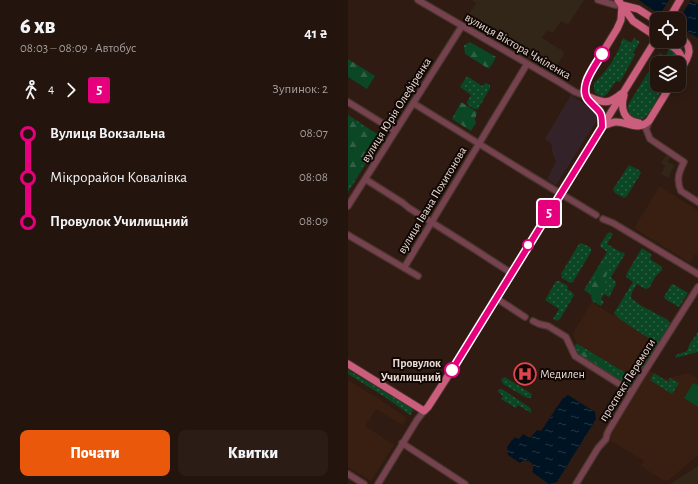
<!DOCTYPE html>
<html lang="uk">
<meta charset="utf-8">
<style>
body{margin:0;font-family:"Alegreya Sans",sans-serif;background:#2b1d16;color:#f1f3f6;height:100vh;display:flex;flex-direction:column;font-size:15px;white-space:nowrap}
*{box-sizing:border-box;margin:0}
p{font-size:13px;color:#a39e9d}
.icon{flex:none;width:22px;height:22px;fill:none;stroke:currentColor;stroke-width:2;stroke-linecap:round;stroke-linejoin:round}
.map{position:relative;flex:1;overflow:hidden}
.side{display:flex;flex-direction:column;background:#23140d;width:348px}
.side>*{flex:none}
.badge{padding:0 8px;border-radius:3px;font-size:14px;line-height:26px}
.fabs{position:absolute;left:302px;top:12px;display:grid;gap:8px}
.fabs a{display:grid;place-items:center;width:36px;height:36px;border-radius:8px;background:#23140d;box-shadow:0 2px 10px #0003,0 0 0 1px #40332e;font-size:20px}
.map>.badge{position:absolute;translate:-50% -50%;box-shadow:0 0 0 2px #fff}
.legs{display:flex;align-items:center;gap:6px;height:44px;padding:0 20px;font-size:13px}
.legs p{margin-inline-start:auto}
.summary{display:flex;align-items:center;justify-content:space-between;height:68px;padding:0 20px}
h1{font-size:22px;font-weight:800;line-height:30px}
.cta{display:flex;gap:8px;margin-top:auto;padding:8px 20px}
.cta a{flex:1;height:46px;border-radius:8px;background:#ea580c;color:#fff;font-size:16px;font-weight:800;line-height:46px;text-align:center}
.cta a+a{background:#2b1d16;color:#f1f3f6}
ul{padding:0 20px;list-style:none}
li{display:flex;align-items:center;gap:14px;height:44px;font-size:15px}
li i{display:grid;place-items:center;width:6px;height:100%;margin:0 5px;background:currentColor}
li i::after{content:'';width:10px;height:10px;margin:-5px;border:3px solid;border-radius:50%;background:#23140d}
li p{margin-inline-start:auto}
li:first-child i{background:linear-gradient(#0000 50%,currentColor 0)}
li:last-child i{background:linear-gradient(currentColor 50%,#0000 0)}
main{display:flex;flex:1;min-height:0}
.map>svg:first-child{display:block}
.commercial{fill:#342229}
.industrial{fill:#312617}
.built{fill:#391f11}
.grass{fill:url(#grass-dots)}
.forest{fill:url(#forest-firs)}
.pitch{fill:#0b4625}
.water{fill:url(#water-ripples)}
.pier{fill:#2f1b11}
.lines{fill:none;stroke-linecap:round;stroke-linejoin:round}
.minor-casing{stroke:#49362c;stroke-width:8}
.major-casing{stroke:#49362c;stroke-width:9}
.minor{stroke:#77424f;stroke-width:5.5}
.major{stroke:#cc5e7d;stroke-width:7}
.line-1-casing{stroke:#fff;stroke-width:9}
.line-1{stroke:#e6007e;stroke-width:6}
.stop-1-dot{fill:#fff;stroke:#e6007e;stroke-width:2}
.labels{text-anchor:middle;stroke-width:4;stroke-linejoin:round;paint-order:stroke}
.street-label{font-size:12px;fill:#e9dbd4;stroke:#110805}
.stop-label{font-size:12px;font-weight:bold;fill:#e9dbd4;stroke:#110805;text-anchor:end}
.poi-label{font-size:12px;fill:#e9dbd4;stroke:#110805;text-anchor:start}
</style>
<main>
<section class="side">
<div class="summary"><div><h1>6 хв</h1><p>08:03 – 08:09 · Автобус</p></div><b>41 ₴</b></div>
<div class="legs"><svg class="icon" aria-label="walk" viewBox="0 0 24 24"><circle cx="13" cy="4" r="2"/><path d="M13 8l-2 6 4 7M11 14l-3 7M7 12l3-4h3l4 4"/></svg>4<svg class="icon" aria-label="forward" viewBox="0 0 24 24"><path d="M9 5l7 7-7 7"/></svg><b class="badge" style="background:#e6007e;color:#fff">5</b><p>Зупинок: 2</p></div>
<ul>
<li><i style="color:#e6007e"></i><b>Вулиця Вокзальна</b><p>08:07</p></li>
<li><i style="color:#e6007e"></i><span>Мікрорайон Ковалівка</span><p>08:08</p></li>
<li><i style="color:#e6007e"></i><b>Провулок Училищний</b><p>08:09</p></li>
</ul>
<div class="cta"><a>Почати</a><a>Квитки</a></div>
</section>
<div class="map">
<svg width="350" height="484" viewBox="0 0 350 484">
<defs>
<pattern id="grass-dots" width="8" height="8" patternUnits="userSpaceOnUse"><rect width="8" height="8" fill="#0b4625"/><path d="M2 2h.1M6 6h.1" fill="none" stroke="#2f6044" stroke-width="1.8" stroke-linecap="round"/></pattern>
<pattern id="forest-firs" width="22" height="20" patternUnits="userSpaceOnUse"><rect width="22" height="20" fill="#0b4625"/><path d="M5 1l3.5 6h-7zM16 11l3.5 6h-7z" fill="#2f6044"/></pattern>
<pattern id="water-ripples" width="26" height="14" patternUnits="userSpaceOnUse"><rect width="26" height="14" fill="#001323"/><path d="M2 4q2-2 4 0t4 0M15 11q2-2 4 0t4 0" fill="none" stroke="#253542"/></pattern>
</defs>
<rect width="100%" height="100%" fill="#2f1b11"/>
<path class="commercial" d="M223,95L247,111L251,117L208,185L199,179L208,162L205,155L203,143L197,139Z"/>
<path class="industrial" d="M124,0H236L220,25L213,21L205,33L199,30L194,38L215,51L216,54L205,73L121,21V20L118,18L128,3Z
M318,155L322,157L320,162L327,165L320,178L313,174L317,166L313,163Z
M350,466V484H322Z"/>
<path class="built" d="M312,186L350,211V256L347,254L342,263L286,228Z
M244,302L266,316L274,305L313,328L283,376L228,343L225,333Z
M302,370L317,379L340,373L350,379V455L322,479L319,481L315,480L293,466L296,461L263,441L262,434Z
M0,380L31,399L59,418L55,425L28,409L17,426L46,445L23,481L0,467Z"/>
<path class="grass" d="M275,38L283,43L286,38L292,42L285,53L287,55L272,82L268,81L259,94L255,97L247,93L246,89V83C259,72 270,54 275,38Z
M321,48L327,52L332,61L331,63H309V85H310V86L312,88C312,90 312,92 311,94C310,99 300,116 296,118C286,122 279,113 280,105L312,53L318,57Z
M119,76L134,86L138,83L142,85V88L130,109H126L119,104V102L123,95L112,87Z
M0,115L31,135L33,140L0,192Z
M281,165L291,170L293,173L279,196L276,198L267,193L265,189Z
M262,232L265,234L259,244L274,253L275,252L277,254L263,277L268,282L267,286L261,297L256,294L253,299L256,302L253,306L244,301L243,295L236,290L259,252L253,247L252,245L259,234Z
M233,243L242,247L243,249V252L225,282L222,283L214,278L213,274L231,244Z
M294,248L304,255L302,259L314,267V270L308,276L301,288L297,289L289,284L284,292L283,298L292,305L320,320L322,323L321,327L289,378L284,384L280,386L229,354C227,351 226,347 228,343L283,376L305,341L273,320L266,313L285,282L278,277L279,273Z
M208,281H211L220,286L219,289L224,292L226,295L225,297L212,319L209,321L205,319L211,309L197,300Z
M325,284L340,293L331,307L317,299L316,297L323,285Z
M350,332V352L327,358L328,355L339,351L341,345Z
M0,370L64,408L65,411L62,415L37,397L0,374Z
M306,373L320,382L322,378L331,383L324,394L302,380Z
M157,377L184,394L183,398H179L155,384L153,380L155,378Z
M151,389H154L181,407L183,409V413L170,405L168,408L153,399L155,396L150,392Z"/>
<path class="forest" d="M122,42L148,57L141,69L117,54L116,46L118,44Z
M0,59L27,76L19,89L0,77Z
M113,102L129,112L127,119L128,123L123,131L104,119Z
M0,118L28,136L30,139L0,188Z
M258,263L261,265C262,269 261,270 259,274C257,277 259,276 258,280C257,287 249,293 253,301L252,303L245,298L244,293L241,289L242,285L255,264Z
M233,350H234C242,354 258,361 262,369L257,371L254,370L253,366L247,364V362L238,358L236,359L234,355V354Z"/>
<path class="pitch" d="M345,383L350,385V407L336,398Z"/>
<path class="water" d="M291,0H343L350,4V38L331,27V19H319L296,4Z
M220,395L247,412L248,419L209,482L201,484L184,472C189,463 178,457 172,463L160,455L159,447L166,437L171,439L175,434L182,438L189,430L193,431L215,398Z"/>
<path class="pier" d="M321,0H343L331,19H316L311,16Z"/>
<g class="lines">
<g class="minor-casing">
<path id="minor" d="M70,0L211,82L227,92L238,96
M250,0L267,5H274
M0,102L47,131
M65,103L180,174L248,215
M301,121L298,129L302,139L336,162C331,172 328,180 333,191L350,202
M17,179L55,203L61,208L123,247L163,273
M0,206L114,26
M255,219L265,223L350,274
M0,235L70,276
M56,268L179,64
M148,298L177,317
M185,321L191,324L200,326L218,337L227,356L284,392
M54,443L117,484
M0,474L16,484
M30,484L69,420L76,411
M228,484L250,448L258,439L259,434L261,430L290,382L350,287"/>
</g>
<g class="major-casing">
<path id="major" d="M270,0L285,21L309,37
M274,5L290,9L309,21
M321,19L332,0
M331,36C348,48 340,58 331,72
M316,41C326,47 337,53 334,67
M276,95C272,109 276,121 291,123
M239,96C254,102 259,106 273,94
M254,126C258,125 262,123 267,122C280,121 288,132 301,121L323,85
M254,127C254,121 254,116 252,111C249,107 245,106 242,102C236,96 236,85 239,78L269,29L273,20L274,5
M0,364L76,411L80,407L98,379L309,38"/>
</g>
<use href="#minor" class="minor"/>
<use href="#major" class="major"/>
</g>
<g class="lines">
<g class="line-1-casing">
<path id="line-1" d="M104,370L254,127C254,110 252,113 242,102C228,89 247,66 254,54"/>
</g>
<use href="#line-1" class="line-1"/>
</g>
<defs>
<g id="hospital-ring" transform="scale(1.15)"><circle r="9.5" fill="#110805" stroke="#e0444e" stroke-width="1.5"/><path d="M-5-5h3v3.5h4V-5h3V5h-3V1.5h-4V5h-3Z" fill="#e0444e"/></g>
</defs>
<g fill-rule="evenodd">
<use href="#hospital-ring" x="177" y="374"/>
</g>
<g class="stop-1-dot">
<circle cx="254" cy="54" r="7"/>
<circle cx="180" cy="245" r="5"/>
<circle cx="104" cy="370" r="7"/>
</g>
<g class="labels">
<g class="street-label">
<text transform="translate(170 46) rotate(30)" y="4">вулиця Віктора Чміленка</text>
<text transform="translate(48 110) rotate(-58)" y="4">вулиця Юрія Олефіренка</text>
<text transform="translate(84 200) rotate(-59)" y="4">вулиця Івана Похитонова</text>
<text transform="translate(279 380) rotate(-58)" y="4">проспект Перемоги</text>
</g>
<g class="stop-label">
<text x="93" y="367">Провулок<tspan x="93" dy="14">Училищний</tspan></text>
</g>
<g class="poi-label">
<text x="192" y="378">Медилен</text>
</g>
</g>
</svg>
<div class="fabs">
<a><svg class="icon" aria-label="locate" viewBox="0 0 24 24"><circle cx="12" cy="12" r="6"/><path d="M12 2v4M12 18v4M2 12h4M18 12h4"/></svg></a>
<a><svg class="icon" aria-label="layers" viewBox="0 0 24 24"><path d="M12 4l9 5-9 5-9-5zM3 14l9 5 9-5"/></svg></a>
</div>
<b class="badge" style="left:201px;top:213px;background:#e6007e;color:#fff">5</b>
</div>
</main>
